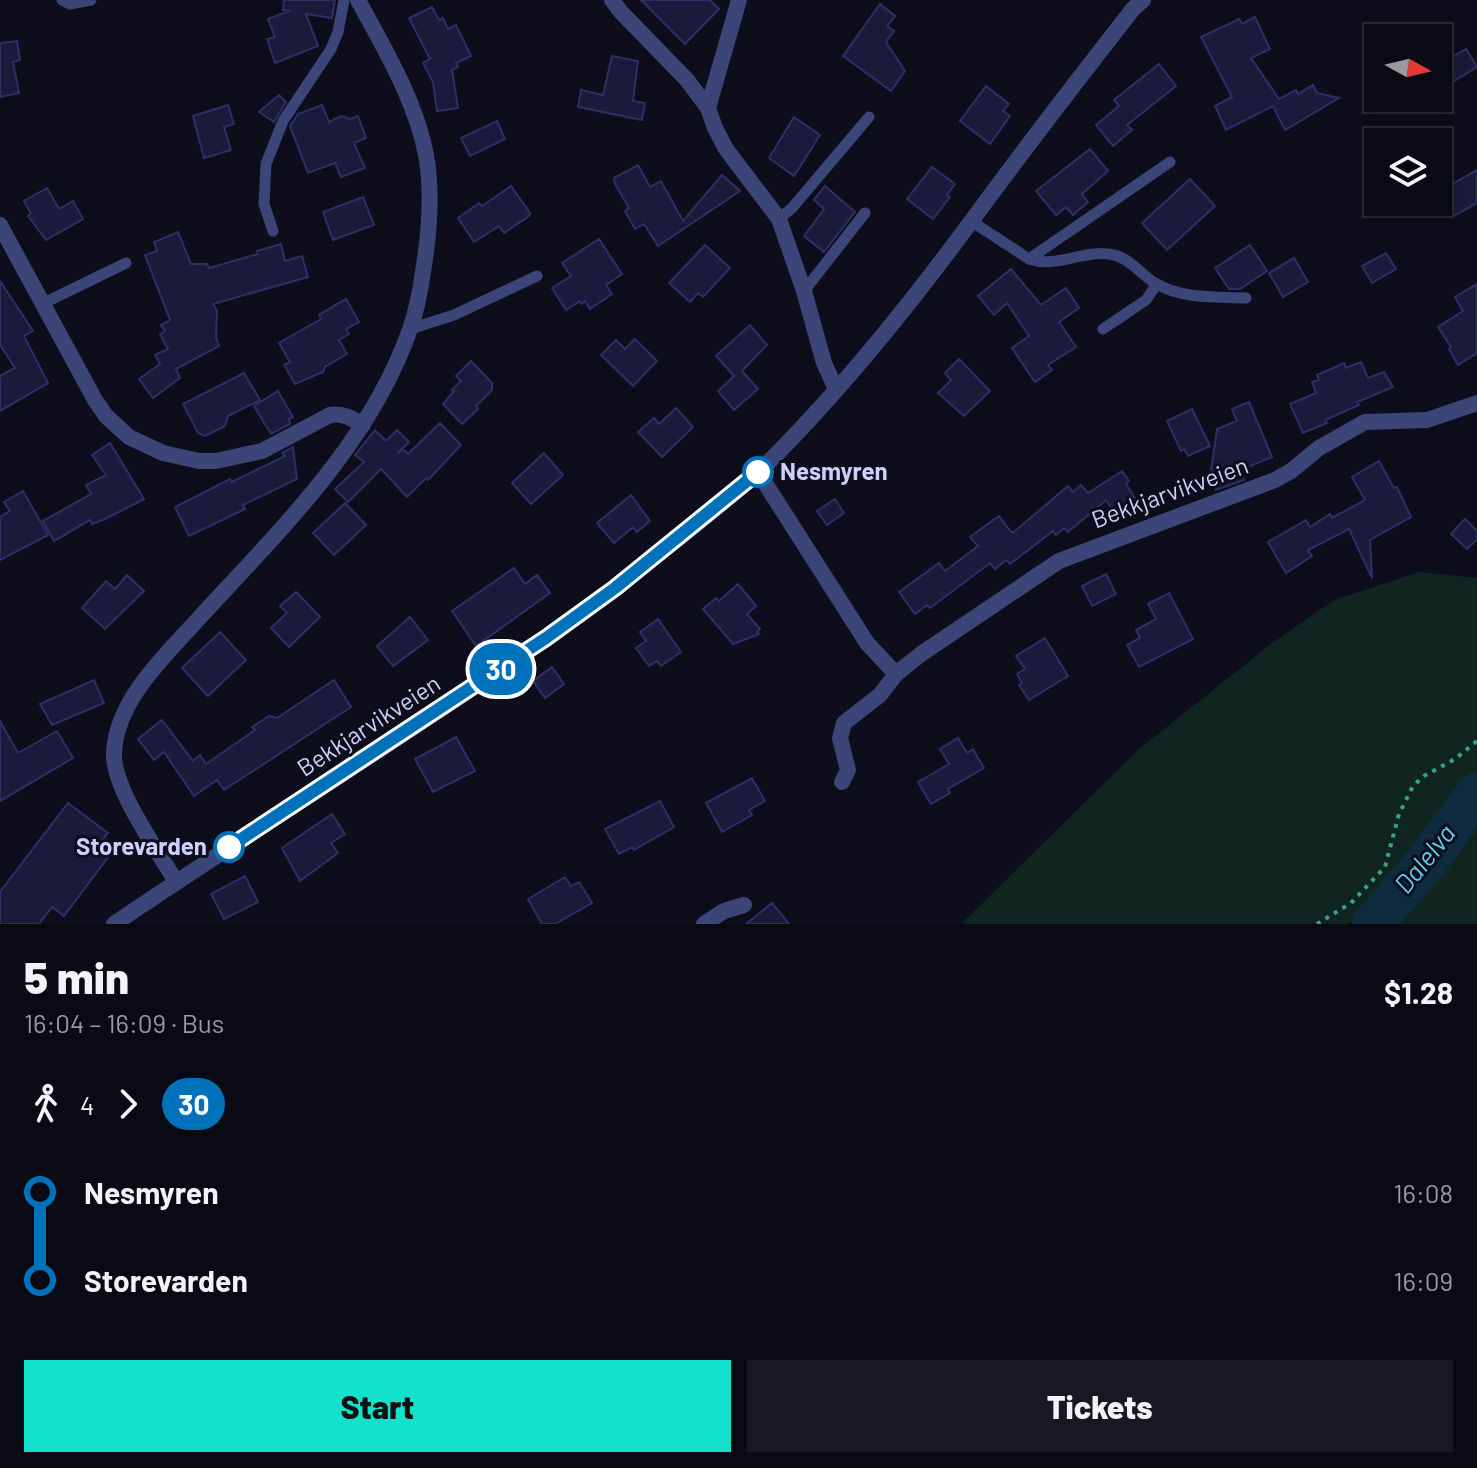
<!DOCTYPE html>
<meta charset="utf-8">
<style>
body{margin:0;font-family:Barlow,sans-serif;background:#181822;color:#f1f3f6;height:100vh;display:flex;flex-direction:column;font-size:30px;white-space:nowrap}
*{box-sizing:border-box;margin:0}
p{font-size:26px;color:#999aa0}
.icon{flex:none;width:44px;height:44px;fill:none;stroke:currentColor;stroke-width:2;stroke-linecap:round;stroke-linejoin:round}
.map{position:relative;height:924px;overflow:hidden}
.sheet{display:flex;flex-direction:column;background:#0a0a15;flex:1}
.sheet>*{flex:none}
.badge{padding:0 16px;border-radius:26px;font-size:28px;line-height:52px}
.needle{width:52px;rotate:98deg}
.buttons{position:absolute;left:1364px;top:24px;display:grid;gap:16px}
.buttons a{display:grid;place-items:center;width:88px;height:88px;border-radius:0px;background:#0a0a15;box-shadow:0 4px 12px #0003,0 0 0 2px #2a2b34;font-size:40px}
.map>.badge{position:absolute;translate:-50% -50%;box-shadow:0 0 0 4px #fff}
.legs{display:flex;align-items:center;gap:12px;height:88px;padding:0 24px;font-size:26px}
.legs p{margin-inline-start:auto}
.headline{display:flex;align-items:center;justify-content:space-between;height:136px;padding:0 24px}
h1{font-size:44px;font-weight:800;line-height:60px}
.button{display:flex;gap:16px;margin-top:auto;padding:16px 24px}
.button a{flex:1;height:92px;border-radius:0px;background:#12e1cb;color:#111;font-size:32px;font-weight:800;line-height:92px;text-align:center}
.button a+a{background:#181822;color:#f1f3f6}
ul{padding:0 24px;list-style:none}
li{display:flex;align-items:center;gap:28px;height:88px;font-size:30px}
li i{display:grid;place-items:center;width:12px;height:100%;margin:0 10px;background:currentColor}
li i::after{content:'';width:20px;height:20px;margin:-10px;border:6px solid;border-radius:50%;background:#0a0a15}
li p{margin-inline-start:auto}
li:first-child i{background:linear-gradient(#0000 50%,currentColor 0)}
li:last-child i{background:linear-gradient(currentColor 50%,#0000 0)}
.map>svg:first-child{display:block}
.green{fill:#102520}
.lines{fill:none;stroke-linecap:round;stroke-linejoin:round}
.river{stroke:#0f2b3e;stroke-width:42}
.building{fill:#1a1b3b;stroke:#2e2f66;stroke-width:2}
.path{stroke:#36a587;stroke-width:4;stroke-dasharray:4 6;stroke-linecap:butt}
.service{stroke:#3b4578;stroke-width:11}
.minor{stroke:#3b4578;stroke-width:16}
.tertiary{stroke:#3b4578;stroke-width:16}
.line-1-casing{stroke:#fff;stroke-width:18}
.line-1{stroke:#0072bc;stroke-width:12}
.stop-1-dot{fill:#fff;stroke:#0072bc;stroke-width:4}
.labels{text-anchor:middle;stroke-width:6;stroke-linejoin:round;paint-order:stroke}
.stop-label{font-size:24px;font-weight:bold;fill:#ccd0fb;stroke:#0d0d1c;text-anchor:start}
.street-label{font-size:24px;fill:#ccd0fb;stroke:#0d0d1c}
.water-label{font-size:26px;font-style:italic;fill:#62cdf3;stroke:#0d0d1c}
</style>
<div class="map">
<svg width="1477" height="924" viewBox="0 0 1477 924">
<rect width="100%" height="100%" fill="#0d0d1c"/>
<path class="green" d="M1419,572L1477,578V924H1378L1366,914L1348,924H961L1139,749L1272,643L1334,600Z"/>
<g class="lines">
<path class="river" d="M1373,924L1428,860L1477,793"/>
</g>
<path class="building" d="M284,0H335L332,18L306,14L318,46L275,63L267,39L275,37L268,19L289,11L283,10Z
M641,0H710L719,9L685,44Z
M880,4L895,16L887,26L894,31L886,42L905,71L891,91L843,56Z
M432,7L439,20L443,18L448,29L456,25L471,56L456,63L458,67L452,70L458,108L437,111L433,82L423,63L430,59L409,18Z
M1255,17L1270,49L1251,58L1279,99L1296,90L1298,94L1313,85L1317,93L1339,98L1285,130L1273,106L1226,130L1215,106L1232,97L1201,37L1239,19L1242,24Z
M17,41L20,60L13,62L19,93L0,97V43Z
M1466,49L1477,67L1438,91V65Z
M612,56L638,61L633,101L645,103L642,120L578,107L581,90L603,95Z
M1159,64L1176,86L1127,125L1132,130L1113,146L1096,125L1119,106L1114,100Z
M986,86L1009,104L1003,111L1010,116L990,144L960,121Z
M279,95L286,102L274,122L259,112Z
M228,105L234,124L224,127L231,150L204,158L193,116Z
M322,105L329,122L341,116L350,119L358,116L366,138L354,143L365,168L341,177L335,163L308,173L290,126L298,114Z
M794,117L820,135L794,176L769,158Z
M497,121L505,139L470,156L461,138Z
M1090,149L1108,171L1082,194L1088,202L1073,215L1066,207L1056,215L1036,191Z
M638,165L650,187L661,181L683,221L722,175L740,191L658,246L644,224L635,229L625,211L629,208L615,184L614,178Z
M932,167L955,184L947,195L950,197L933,219L907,199Z
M1477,170V203L1452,217L1438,192Z
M1190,179L1215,206L1167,250L1142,223Z
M511,186L530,213L529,216L504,233L499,226L474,242L458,218L479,203L482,206Z
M825,186L855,212L824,252L804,236L824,209L814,200Z
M47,188L59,209L73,201L83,219L46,240L28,216L31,214L24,201Z
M363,197L374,225L333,240L323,212Z
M178,232L191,264H207L209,268L258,254L257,251L281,244L285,261L302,256L308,277L213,304L217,311L216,337L219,346L176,369L180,378L153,398L139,379L160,364L155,355L168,349L160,334L165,331L161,325L170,320L145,255L157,251L154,242Z
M599,239L622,274L606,285L612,294L590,309L585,301L582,304L580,301L566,310L552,288L571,276L562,263Z
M705,245L730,268L703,297L698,293L690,302L669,283Z
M1250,245L1267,271L1240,289H1229L1215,268Z
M1386,253L1396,269L1372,283L1362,266Z
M1294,258L1308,282L1283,297L1269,273Z
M1011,269L1041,305L1066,288L1079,308L1059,322L1076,347L1048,365L1052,370L1035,382L1012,348L1029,336L1007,303L994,315L978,296Z
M0,281L33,331L24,336L48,383L0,411V376L15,368L0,345Z
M1477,284V353L1458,365L1449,349L1451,347L1438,327L1463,311L1455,297Z
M346,299L359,322L346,329L349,334L339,340L347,354L325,367L323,372L295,384L284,365L290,362L279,343L321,319L319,315Z
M750,325L767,345L742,371L758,389L734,410L718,391L734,376L716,356Z
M635,339L657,361L633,386L601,355L616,340L625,349Z
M959,359L990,391L964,416L938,393L951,380L945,373Z
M471,361L492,383V390L476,406L478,409L462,424L443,404L454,391L452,390L461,381L456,376Z
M1361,362L1368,378L1384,372L1393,387L1357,402L1359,405L1325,420L1327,423L1303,433L1290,404L1316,393L1312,382L1319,380L1317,375L1344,363L1346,368Z
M244,373L260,400L228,416L225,426L205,436L198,433L183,404Z
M278,391L293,417L289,419L290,424L271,434L254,406Z
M1249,402L1272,457L1241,470L1244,480L1216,490L1211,470L1217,429L1237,421L1232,409Z
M676,408L693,427L662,457L638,432L654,418L659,424Z
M1192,409L1210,446L1188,456L1184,449L1181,451L1167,421Z
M440,423L461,445L428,480L426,478L407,497L381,469L348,502L335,489L364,462L355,455L375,430L386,441L397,430L409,442L397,454L403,449L408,454Z
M110,443L144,499L105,519L92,524L90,520L54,541L43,521L91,494L86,485L106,475L92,455Z
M293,447L297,479L243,505L245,509L189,536L175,507L230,479L232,482L285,456L282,453Z
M544,453L563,475L531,504L512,483Z
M1379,461L1394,488L1397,487L1411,517L1370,540L1372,578L1349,529L1308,550L1312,556L1286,573L1268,542L1306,520L1310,527L1330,514L1332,518L1365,500L1352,477Z
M1122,471L1129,481L1126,484L1135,498L1113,511L1106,500L1068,532L1064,528L1056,535L1053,531L1010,564L1006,560L995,569L990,563L930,608L927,605L915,614L899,592L939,563L945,571L978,546L970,537L999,516L1011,532H1014L1068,486L1073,492L1081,485L1088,493Z
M23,491L48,535L0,560V517L10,511L4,502Z
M631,495L650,521L637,532L633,527L614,543L597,523Z
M835,499L844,513L827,525L817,511Z
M345,503L366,525L334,555L313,533Z
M1465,519L1477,531V539L1467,549L1451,534Z
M514,568L525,584L537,575L550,593L476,646L452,611Z
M1106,574L1116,594L1092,606L1082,586Z
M127,575L144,591L105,629L82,608L106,581L115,589Z
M738,584L756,606L747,614L760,629L757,632L759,634L733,644L703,609L716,598L719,601Z
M296,592L320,617L289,647L271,628L287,613L280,606Z
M1169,593L1193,639L1139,667L1127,645L1140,638L1136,630L1156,619L1148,604Z
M410,617L428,640L393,666L377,646Z
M658,619L681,652L661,666L657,661L649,666L636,648L646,641L640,632Z
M220,632L246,660L208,696L182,668Z
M1045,638L1068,676L1029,700L1019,685L1022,683L1017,674L1025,669L1016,656Z
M552,667L564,684L545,698L533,681Z
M94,680L104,703L52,725L40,704Z
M334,680L351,707L224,790L217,780L194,796L164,752L154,760L138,739L162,720L193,761L200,755L206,764L255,730L252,727L269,716L277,718Z
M0,721L18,753L57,731L73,758L0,801Z
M456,737L475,771L433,792L415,759Z
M958,738L967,753L973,749L984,768L948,789L950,793L931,804L918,782L949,764L940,749Z
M752,778L765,801L749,810L752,815L722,832L706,803Z
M660,801L674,827L634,850L632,847L619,854L605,829Z
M68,803L108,833L103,839L115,848L64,916L52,907L39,924H0V892Z
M332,814L345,834L331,843L338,853L300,881L282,848Z
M245,876L258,902L224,919L211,894Z
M565,877L571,886L579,882L592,903L555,924H542L528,899Z
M772,903L789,924H746Z"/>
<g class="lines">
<path class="path" d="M1317,924L1351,903L1385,867L1399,814L1413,786L1424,776L1455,759L1477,741"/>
<path class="service" d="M62,0L70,4L91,0
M779,219L792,208L869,117
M971,221L1029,259L1170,162
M273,231L264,204L266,164L283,121L331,49L338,32L344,0
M1029,259C1058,269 1085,248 1114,255C1129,258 1142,275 1155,283C1181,299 1216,297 1246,298
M804,291L865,213
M44,303L126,263
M410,329L454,315L537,276
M1103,329L1146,300L1157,284"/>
<path class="minor" d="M612,0L621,12L687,80L708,108
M739,0L708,108L715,128L726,149L779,219L804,291L824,363L836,389
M0,225L95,400L106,416L129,437L163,453L199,461H216L262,451L330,415C343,413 352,418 363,425
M758,472L867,643L896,674L921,654L1059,561L1275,480L1291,471L1319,448L1365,422L1427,420L1477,403
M842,782L848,770L840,738L844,723L880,695L896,674
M176,882C157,849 112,788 114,752C117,698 167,654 201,616C280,530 371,442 410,329C419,304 422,278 426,252C430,220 432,187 426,155C416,101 384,48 358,0
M704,924L724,911L744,905"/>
<path class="tertiary" d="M114,924C330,777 560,646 757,473C779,453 800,430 820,408C875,348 925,284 973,219C1025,148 1079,78 1133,9L1143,0"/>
</g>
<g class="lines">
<g class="line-1-casing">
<path id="line-1" d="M229,847L546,638L615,588L758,472"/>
</g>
<use href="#line-1" class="line-1"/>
</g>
<g class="stop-1-dot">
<circle cx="758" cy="472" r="14"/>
<circle cx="229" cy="847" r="14"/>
</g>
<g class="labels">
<g class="stop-label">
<text x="780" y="480">Nesmyren</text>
<text x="207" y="855" text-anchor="end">Storevarden</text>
</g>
<g class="street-label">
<text transform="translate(1170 493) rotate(-20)" y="8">Bekkjarvikveien</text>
<text transform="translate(369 726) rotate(-33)" y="8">Bekkjarvikveien</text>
</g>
<g class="water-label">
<text transform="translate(1425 859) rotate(-51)" y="9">Dalelva</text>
</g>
</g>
</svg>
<div class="buttons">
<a><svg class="needle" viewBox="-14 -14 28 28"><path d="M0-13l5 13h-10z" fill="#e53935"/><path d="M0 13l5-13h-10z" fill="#999aa0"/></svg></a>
<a><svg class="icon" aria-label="layers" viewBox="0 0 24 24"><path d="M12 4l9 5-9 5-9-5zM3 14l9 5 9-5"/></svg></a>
</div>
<b class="badge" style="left:501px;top:669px;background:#0072bc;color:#fff">30</b>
</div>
<section class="sheet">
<div class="headline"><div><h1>5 min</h1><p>16:04 – 16:09 · Bus</p></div><b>$1.28</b></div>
<div class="legs"><svg class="icon" aria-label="walk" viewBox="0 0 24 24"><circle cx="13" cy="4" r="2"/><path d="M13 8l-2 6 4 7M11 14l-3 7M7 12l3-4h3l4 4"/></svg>4<svg class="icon" aria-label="forward" viewBox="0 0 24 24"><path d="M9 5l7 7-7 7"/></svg><b class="badge" style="background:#0072bc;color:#fff">30</b></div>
<ul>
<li><i style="color:#0072bc"></i><b>Nesmyren</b><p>16:08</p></li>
<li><i style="color:#0072bc"></i><b>Storevarden</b><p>16:09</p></li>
</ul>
<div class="button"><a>Start</a><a>Tickets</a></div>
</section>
